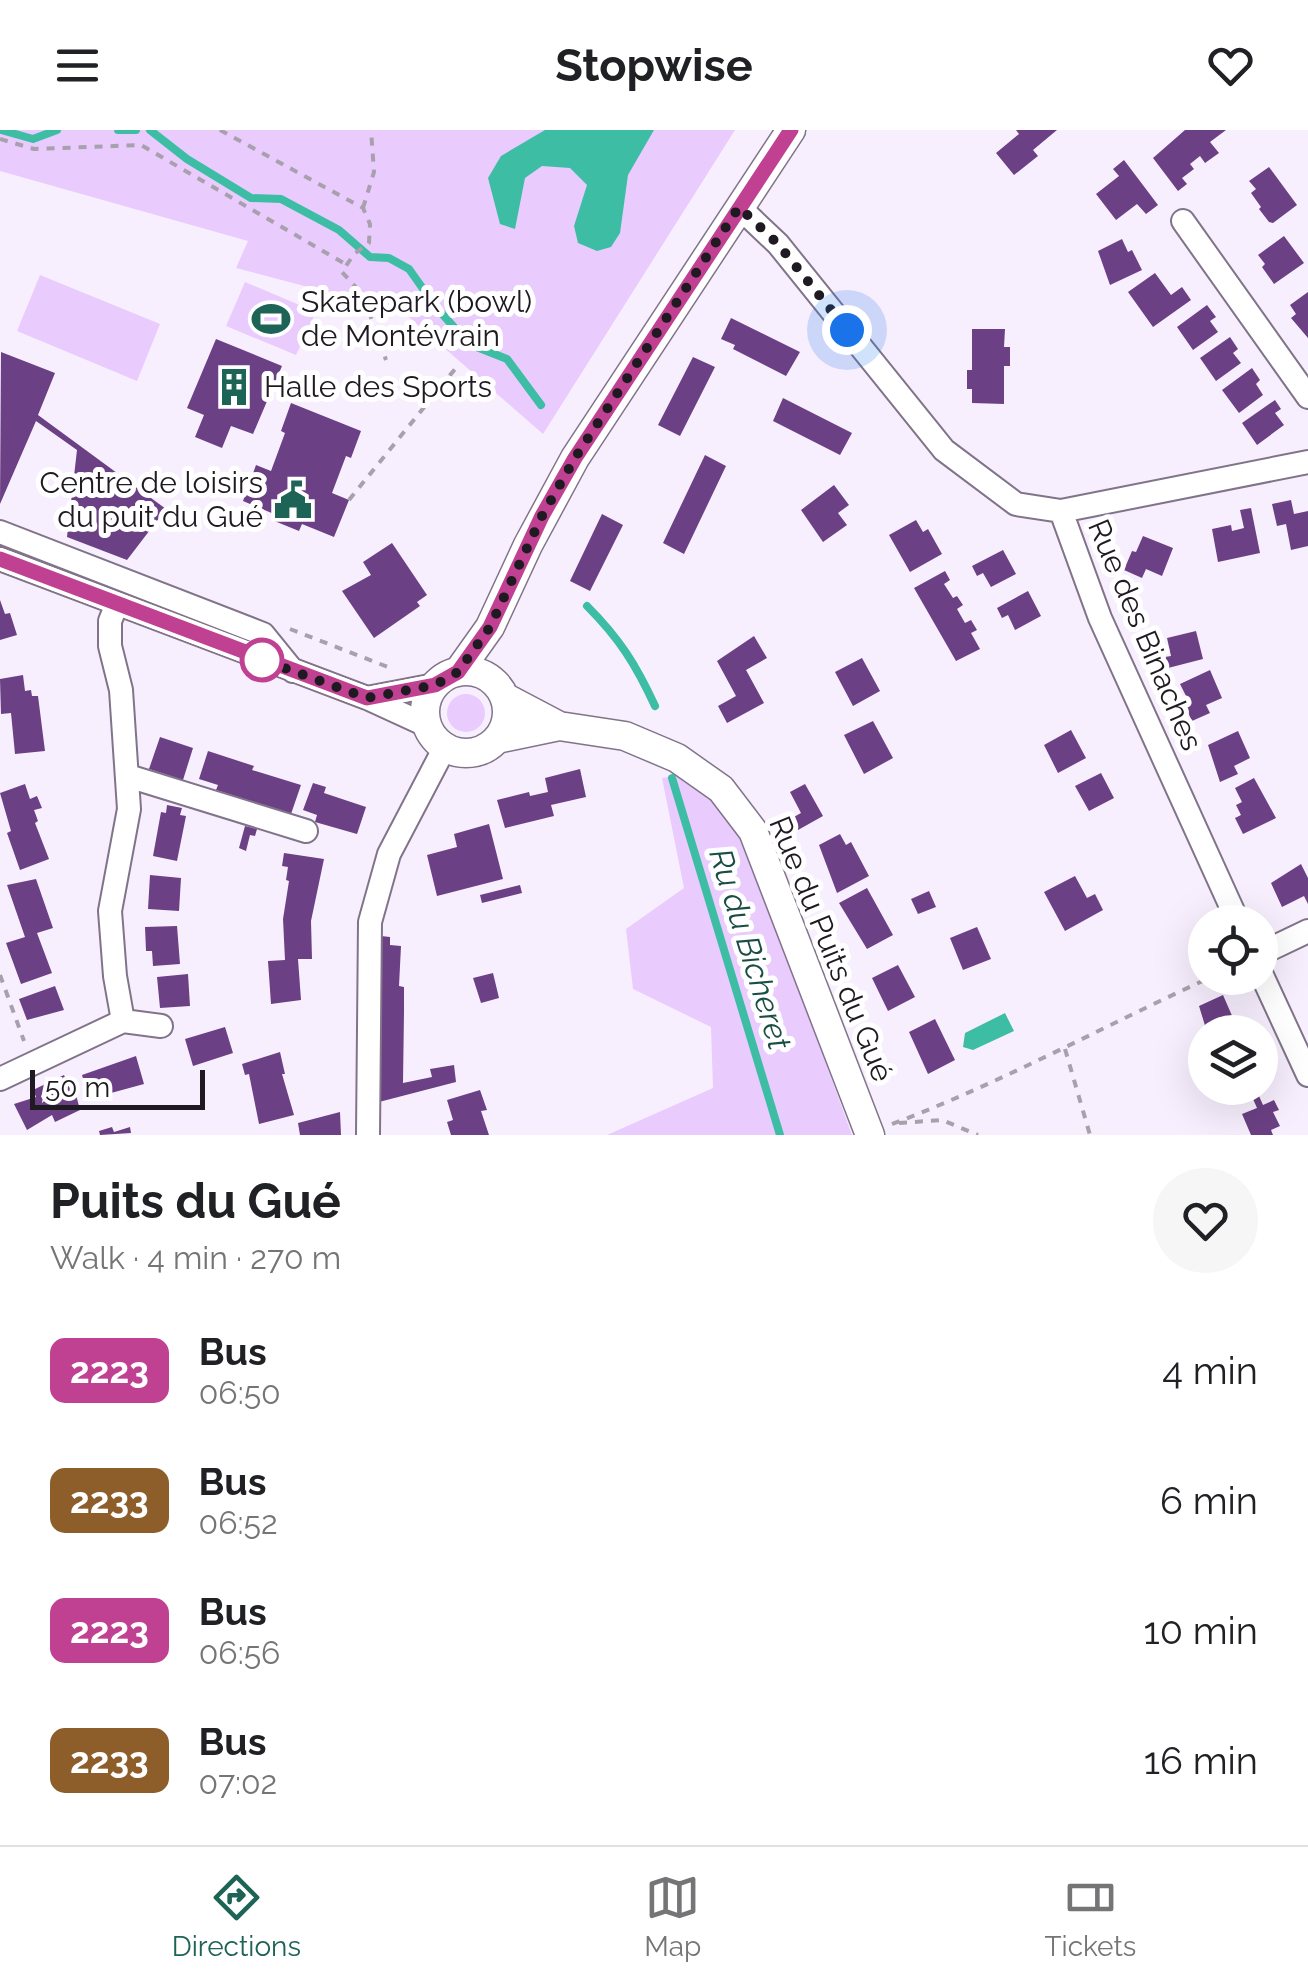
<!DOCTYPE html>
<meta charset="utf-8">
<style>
body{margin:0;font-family:Raleway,sans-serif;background:#f6f6f6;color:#202124;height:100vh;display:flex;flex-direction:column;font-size:38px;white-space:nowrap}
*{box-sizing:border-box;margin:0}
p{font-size:32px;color:#757577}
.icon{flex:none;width:55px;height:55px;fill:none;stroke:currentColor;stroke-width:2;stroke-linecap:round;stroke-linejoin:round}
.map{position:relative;height:1005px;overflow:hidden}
.panel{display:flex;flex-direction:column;background:#fff;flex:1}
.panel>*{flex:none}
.badge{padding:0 20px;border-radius:15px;font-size:35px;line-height:65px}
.controls{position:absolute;left:1188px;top:775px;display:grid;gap:20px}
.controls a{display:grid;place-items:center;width:90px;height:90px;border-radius:50%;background:#fff;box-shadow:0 10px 40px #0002;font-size:50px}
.scale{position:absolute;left:30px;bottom:25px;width:175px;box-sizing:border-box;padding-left:10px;border:5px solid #1f1a22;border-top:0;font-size:28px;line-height:35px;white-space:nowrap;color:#1f1a22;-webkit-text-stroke:8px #fff;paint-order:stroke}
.you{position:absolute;width:50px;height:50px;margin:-25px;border:8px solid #fff;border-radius:50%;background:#1a73e8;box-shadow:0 0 0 15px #1a73e833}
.map>.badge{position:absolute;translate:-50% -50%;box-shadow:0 0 0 5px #fff}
.round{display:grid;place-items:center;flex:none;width:105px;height:105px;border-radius:52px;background:#f6f6f6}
.headline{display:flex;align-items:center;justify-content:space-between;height:170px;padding:0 50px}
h1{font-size:48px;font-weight:700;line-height:75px}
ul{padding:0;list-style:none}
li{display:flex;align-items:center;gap:30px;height:130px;padding:0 50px}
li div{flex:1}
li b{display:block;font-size:38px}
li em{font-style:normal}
li .badge{min-width:110px;font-weight:700;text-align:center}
header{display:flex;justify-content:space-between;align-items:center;height:130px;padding:0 50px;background:#fff;font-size:45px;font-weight:700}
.tab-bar{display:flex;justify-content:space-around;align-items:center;height:140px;border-top:2px solid #e0e0e0;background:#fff;font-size:28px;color:#757577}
.tab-bar a{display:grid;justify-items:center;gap:5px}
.tab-bar .selected{color:#1d6356}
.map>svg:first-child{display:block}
.green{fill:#e9cbfe}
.water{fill:#3ebda5}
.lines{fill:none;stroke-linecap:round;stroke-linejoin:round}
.stream{stroke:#3ebda5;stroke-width:8}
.building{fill:#6b4084}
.minor-casing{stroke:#81748a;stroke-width:26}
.major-casing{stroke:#81748a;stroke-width:31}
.path{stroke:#a8a0ad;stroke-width:4;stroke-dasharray:8 8;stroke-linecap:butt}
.minor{stroke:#fff;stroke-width:22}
.major{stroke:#fff;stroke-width:28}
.line-casing{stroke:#fff;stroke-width:22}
.line{stroke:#c04191;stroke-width:15}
.walk{stroke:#1f1a22;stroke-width:10;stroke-dasharray:0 18}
.stop-dot{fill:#fff;stroke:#c04191;stroke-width:5}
.labels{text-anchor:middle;stroke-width:10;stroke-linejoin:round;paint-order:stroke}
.poi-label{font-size:30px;fill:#1f1a22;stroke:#fff;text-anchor:start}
.street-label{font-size:30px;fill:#1f1a22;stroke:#fff}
.water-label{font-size:32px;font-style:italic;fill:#1a4e44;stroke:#fff}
</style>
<header><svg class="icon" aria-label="menu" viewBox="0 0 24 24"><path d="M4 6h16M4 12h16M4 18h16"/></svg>Stopwise<svg class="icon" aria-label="heart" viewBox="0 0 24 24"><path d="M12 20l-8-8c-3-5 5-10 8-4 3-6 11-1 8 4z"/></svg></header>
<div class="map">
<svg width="1308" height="1005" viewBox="0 0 1308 1005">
<rect width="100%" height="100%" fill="#f8effe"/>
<path class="green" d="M0,0H735L543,304L403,182L236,138L248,111L0,41Z
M40,145L160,194L137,251L17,201Z
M245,152L316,182L296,225L226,196Z
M447 583a19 19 0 1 1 38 0a19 19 0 1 1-38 0Z
M682,645L723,676L743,707L852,1005H607L713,958L711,897L633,859L626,799L684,758L662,648Z"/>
<path class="water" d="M545,0H654L628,45L620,103L611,117L597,121L578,113L574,96L587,55L570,38L542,36L525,48L515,99L500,94L488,48L501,26Z
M1005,883L1014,901L973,920L963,917L965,903Z"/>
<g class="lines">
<path class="stream" d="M1,0L33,9L57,0
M118,0H136
M150,0L187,29L251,68L281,69L339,100L370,127L389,128L409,139L436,177L469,214L507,229L541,275
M587,476C620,509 636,535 655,576
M672,648L780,1005"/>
</g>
<path class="building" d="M1016,0H1057L1033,20L1038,26L1014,45L996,23L1019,4Z
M1185,0H1226L1210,12L1219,23L1205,33L1200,26L1190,34L1194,39L1182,48L1187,54L1178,61L1153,28Z
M1124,30L1158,75L1146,84L1137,74L1116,90L1096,64L1119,46L1113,39Z
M1269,37L1297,75L1273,93L1269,92L1259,79L1261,77L1251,63L1256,59L1249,51Z
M1284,106L1304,133L1274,154L1262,137L1265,134L1258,125Z
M1122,109L1128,122L1132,120L1142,140L1110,155L1098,121Z
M1155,143L1171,165L1182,157L1191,170L1153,197L1128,162Z
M1308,162V208L1291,188L1296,184L1290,175Z
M1207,175L1216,187L1210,191L1218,202L1193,220L1177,197Z
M731,188L800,222L786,246L733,219L735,215L721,209Z
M972,199H1005L1004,217H1010V236H1004V274L972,273V259H967V240H972Z
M1230,207L1238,219L1233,223L1241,233L1216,251L1200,228Z
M216,209L282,236L253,304L231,296L222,318L195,307L204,285L187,278Z
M1,222L55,243L38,285L166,379L127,430L67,407L77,320L36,291L0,374Z
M693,227L715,237L680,306L658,295Z
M1252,238L1260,250L1256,254L1263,265L1239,283L1222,260Z
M783,268L852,303L840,325L773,291Z
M1275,270L1281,279L1275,283L1284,295L1257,315L1242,293Z
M291,273L361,301L351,328L346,326L332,363L349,370L334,407L302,394L299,401L272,390L274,384L243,371L256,335L271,341L285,303L281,301Z
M705,325L726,336L684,424L663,413Z
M834,355L849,375L838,383L847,395L823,412L801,380Z
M1291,370L1294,384L1308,381V416L1291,420L1286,394L1277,396L1272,374Z
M1251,378L1260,423L1218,432L1212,399L1231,395L1232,401L1244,398L1240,380Z
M602,384L623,395L590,461L570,451Z
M916,390L923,402L928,399L942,424L910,442L889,405Z
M1143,406L1173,418L1162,446L1146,439L1142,448L1124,440L1132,421L1136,422Z
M392,413L427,465L417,472L420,476L374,508L342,461L371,445L363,432Z
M1003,420L1016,444L991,457L983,443L977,446L972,436Z
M945,441L950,450L944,454L953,468L957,466L963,475L957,479L965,493L971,490L977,500L971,503L980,519L956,531L914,458Z
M1028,461L1041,486L1015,500L1008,485L1002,488L997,478Z
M0,470L5,484L10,483L17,505L0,510Z
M1196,501L1203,529L1168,538L1165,527L1171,526L1167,508Z
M754,506L767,528L746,540L764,573L727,593L718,576L736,566L717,531Z
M862,528L880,561L853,576L835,542Z
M1210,540L1222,568L1206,575L1210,583L1192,591L1183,572L1188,570L1180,554Z
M23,545L25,561L31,560L32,566H38L45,621L15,624L11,583L1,584L0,549Z
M873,591L893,628L864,644L844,605Z
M1071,600L1086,628L1058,643L1044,615Z
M1238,601L1250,628L1234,636L1238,644L1220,652L1208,615Z
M160,607L193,618L183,650L149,639Z
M208,621L254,636L252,640L301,655L291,684L216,660L218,655L199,649Z
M580,639L586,667L551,675L554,686L505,698L497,670L529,662L530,666L548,662L545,648Z
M1101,643L1114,668L1089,681L1075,656Z
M1254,648L1276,688L1243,704L1235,688L1241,685L1236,675L1242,672L1235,658Z
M313,653L326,657L324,663L366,677L357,704L315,692L317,685L303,680Z
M25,654L30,669L37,666L42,678L34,680L38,691L35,693L49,729L20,740L7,703L11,701L0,663Z
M805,654L823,686L798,700L792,688L801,683L790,662Z
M167,675L182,678L180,685L186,686L177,731L153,726L161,682L166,683Z
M489,694L503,749L437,766L427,725L457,717L454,704Z
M245,696L257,699L255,706L250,705L246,721L239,718Z
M840,704L846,715L851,712L869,746L837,763L819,715Z
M284,723L324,729L311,791L312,829H298L301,870L271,874L268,831L285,830L283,789L289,751L286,750L288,737L282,736Z
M1301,734L1308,748V774L1304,766L1282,777L1271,753Z
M150,745L181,748L179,781L148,779Z
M1075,746L1087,768L1095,764L1103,780L1065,801L1044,762Z
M36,749L53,798L37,803L52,843L21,854L6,813L25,807L7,755Z
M520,755L522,763L482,773L480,765Z
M867,758L893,805L867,819L839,773Z
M929,761L936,777L918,784L911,769Z
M177,796L180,834L153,836L152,821H146L145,797Z
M977,797L991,829L963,840L950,808Z
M381,806L390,807V815L401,816L399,856L404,857V882L403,953L432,947L430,939L454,935L456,952L379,972Z
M898,835L915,867L888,881L872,848Z
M493,843L499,868L481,873L473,848Z
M188,844L190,876L160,878L157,847Z
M55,856L64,880L27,890L19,869Z
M1223,865L1233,888L1237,886L1242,896L1228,902H1207L1199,876Z
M935,889L955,930L928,944L909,902Z
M225,897L233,923L193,936L185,909Z
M280,922L285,944H282L294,985L259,994L249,944L245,945L242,934Z
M136,926L144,954L89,969L82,945Z
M64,945L70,959L74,957L80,980L55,992L52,985L27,1000L14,974L36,967L33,960Z
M1260,948L1265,958L1240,969L1235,958H1260Z
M480,960L487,980L481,981L489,1005H451L447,992L453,990L447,970Z
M1259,966L1263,975L1274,970L1279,980L1273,982L1280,996L1271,1000L1273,1005H1251L1242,984L1257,978L1253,969Z
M340,982L341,1005H300L298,993Z
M112,997L114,1002L130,997L131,1003L100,1005L99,1001Z"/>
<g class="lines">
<g class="minor-casing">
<path id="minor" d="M739,77L778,114L944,320L1016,374L1061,381L1308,332
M1183,91L1308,267
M1061,381L1100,488L1238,792
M0,402L263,504L293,541
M0,429L367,568L428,596
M367,568L435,555
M128,646L306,701
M1260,824L1308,801
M1260,841L1308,945
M123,891L161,896
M0,949L123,891L115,846L110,781L129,679L121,560L110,516V491L117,474
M368,1005L370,792L389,724L445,617"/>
</g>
<g class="major-casing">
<path id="major" d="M425 582a41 41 0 1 1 82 0a41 41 0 1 1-82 0Z
M458,542L490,497L528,415L575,328L791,0
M504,567L559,596L625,606L677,628L721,659L753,701L870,1005
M497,609L559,596"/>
</g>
<path class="path" d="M220,0L363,78L370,94L369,113L354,124L342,142L363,165L386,230
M0,9L34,19L141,15L347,135
M363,78L374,42L371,0
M349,370L455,239
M290,499L393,539
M0,845L24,911
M1065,919L1090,1005
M899,993L942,990L978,1005
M892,994C1001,953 1104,896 1209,848"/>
<use href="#minor" class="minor"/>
<use href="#major" class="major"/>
</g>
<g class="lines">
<g class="line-casing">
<path id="line" d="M0,429L367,568L435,555L458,542L490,497L542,386L575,328L791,0"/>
</g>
<use href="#line" class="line"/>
<path class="walk" d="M262,530L257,528L367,568L435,555L458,542L490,497L542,386L575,328L739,77L778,114L847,200"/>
</g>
<defs>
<g id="stadium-bare" transform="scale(3)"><path d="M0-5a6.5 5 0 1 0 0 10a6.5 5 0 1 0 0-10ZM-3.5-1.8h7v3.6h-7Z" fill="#1d6356" stroke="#fff" stroke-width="2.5" paint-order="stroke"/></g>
<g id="building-bare" transform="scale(3)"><path d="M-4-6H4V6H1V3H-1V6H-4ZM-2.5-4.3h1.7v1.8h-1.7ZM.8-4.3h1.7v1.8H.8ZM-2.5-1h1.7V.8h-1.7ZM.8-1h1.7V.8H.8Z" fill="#1d6356" stroke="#fff" stroke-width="2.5" paint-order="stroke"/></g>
<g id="civic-bare" transform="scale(3)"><path d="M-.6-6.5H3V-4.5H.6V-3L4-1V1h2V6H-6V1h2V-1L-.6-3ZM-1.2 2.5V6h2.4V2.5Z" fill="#1d6356" stroke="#fff" stroke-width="2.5" paint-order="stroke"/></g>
</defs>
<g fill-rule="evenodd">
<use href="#stadium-bare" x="271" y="189"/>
<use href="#building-bare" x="234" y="257"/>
<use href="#civic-bare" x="293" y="370"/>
</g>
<circle class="stop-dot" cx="262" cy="530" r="20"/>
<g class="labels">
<g class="poi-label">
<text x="301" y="182">Skatepark (bowl)<tspan x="301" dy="34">de Montévrain</tspan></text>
<text x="264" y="267">Halle des Sports</text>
<text x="263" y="363" text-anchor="end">Centre de loisirs<tspan x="263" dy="34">du puit du Gué</tspan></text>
</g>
<g class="street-label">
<text transform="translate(1145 505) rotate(67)" y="10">Rue des Binaches</text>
<text transform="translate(831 819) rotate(68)" y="10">Rue du Puits du Gué</text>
</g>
<g class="water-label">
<text transform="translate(750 819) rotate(73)" y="11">Ru du Bicheret</text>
</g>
</g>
</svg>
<div class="controls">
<a><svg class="icon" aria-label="locate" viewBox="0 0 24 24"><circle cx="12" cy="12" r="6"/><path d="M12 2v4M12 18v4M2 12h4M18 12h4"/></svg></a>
<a><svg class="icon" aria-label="layers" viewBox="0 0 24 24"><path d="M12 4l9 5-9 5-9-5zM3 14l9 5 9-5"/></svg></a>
</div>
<div class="scale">50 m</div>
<div class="you" style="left:847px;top:200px"></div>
</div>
<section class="panel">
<div class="headline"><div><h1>Puits du Gué</h1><p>Walk · 4 min · 270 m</p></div><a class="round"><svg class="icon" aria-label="heart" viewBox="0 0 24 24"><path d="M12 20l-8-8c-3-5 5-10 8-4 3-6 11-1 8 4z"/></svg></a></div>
<ul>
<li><span class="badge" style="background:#c04191;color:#fff">2223</span><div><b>Bus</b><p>06:50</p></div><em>4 min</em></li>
<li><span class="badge" style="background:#8d5e2a;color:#fff">2233</span><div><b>Bus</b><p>06:52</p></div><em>6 min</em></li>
<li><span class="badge" style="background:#c04191;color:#fff">2223</span><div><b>Bus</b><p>06:56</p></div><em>10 min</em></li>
<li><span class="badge" style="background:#8d5e2a;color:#fff">2233</span><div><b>Bus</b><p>07:02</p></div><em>16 min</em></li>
</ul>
</section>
<nav class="tab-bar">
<a class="selected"><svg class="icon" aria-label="directions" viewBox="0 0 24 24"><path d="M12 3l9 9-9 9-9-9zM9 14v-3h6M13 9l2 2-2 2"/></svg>Directions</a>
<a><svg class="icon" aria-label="map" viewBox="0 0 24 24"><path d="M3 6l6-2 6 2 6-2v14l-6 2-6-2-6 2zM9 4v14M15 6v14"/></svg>Map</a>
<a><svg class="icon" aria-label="tickets" viewBox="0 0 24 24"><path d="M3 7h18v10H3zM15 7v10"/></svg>Tickets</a>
</nav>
